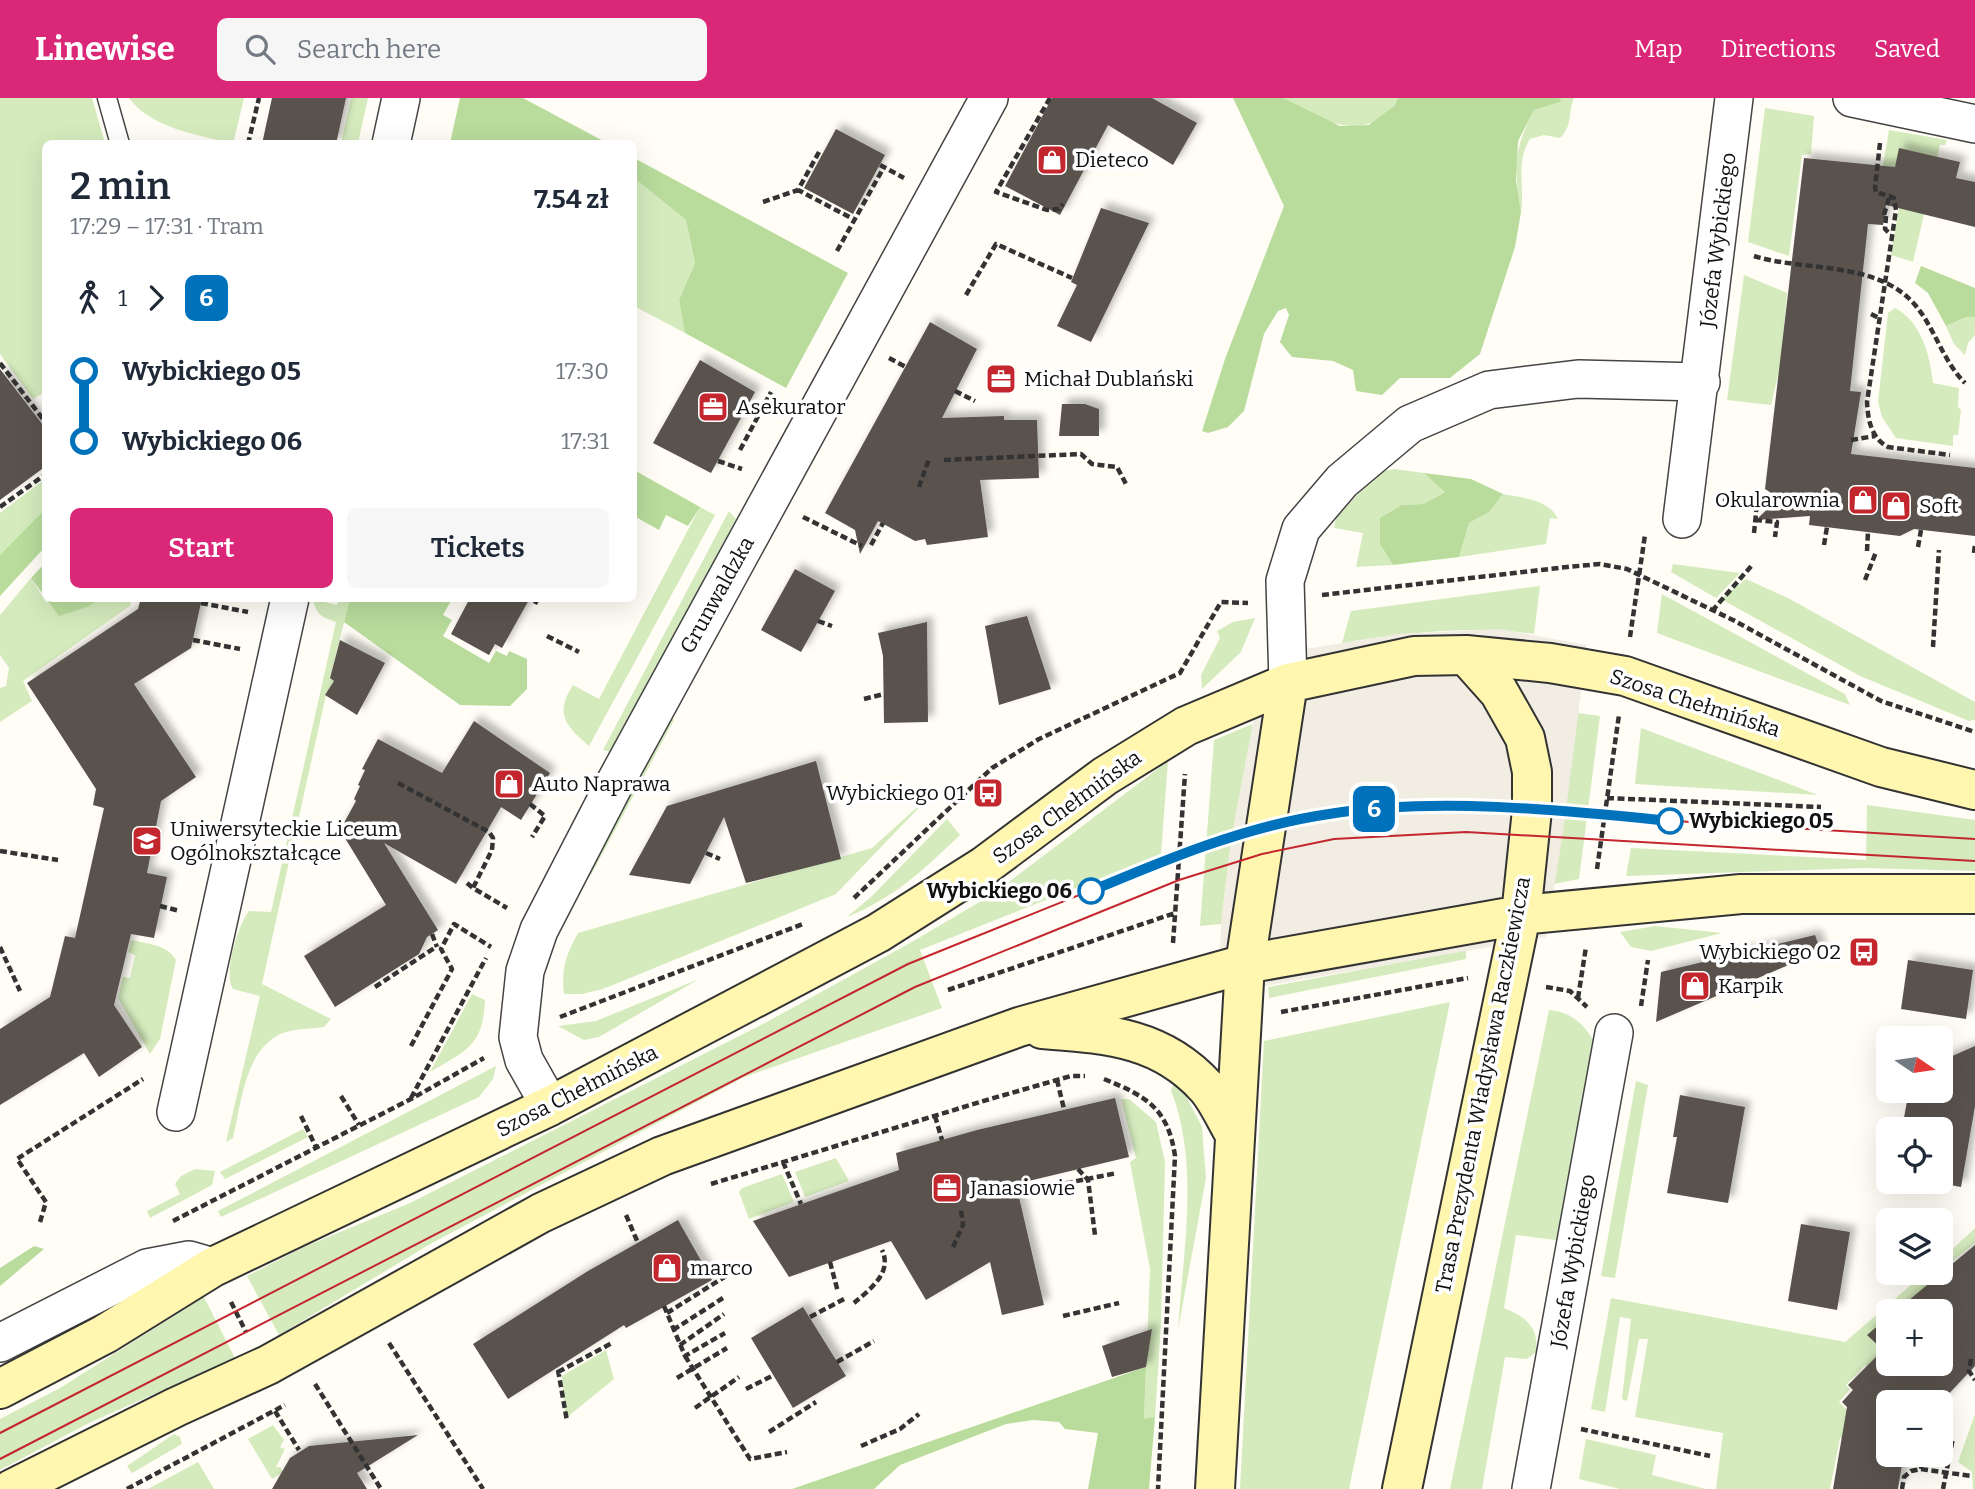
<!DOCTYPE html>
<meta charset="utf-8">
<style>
body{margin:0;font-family:Bitter,serif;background:#f6f6f7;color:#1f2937;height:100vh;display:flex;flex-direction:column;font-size:26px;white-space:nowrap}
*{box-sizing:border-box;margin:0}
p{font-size:23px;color:#747a83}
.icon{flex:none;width:38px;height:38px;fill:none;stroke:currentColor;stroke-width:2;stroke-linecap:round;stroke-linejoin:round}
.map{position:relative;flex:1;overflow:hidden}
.panel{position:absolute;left:42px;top:42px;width:595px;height:462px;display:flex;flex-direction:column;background:#fff;border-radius:10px;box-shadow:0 7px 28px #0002}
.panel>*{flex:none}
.badge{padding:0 14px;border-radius:10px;font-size:24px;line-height:46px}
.needle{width:46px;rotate:103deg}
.controls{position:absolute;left:1876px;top:928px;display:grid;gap:14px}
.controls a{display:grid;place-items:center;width:77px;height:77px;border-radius:10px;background:#fff;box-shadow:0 7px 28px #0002;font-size:35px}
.map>.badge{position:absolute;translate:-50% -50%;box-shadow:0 0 0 4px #fff}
.legs{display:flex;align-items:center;gap:10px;height:77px;padding:0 28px;font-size:23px}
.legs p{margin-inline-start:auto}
.summary{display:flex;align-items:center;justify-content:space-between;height:119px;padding:0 28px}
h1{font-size:38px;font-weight:600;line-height:52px}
.primary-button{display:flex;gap:14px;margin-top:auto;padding:14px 28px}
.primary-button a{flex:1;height:80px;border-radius:10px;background:#db2777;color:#fff;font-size:28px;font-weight:600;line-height:80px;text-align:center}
.primary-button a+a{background:#f6f6f7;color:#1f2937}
ul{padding:0 28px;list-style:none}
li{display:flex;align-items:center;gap:24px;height:70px;font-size:26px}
li i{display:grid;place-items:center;width:10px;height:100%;margin:0 9px;background:currentColor}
li i::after{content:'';width:18px;height:18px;margin:-9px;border:5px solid;border-radius:50%;background:#fff}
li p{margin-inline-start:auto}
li:first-child i{background:linear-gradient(#0000 50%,currentColor 0)}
li:last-child i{background:linear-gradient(currentColor 50%,#0000 0)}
header{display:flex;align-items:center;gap:42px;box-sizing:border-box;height:98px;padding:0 35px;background:#db2777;color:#fff}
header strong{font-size:33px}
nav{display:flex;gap:38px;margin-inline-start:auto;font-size:24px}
.search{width:490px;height:63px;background:#f6f6f7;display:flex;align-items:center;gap:18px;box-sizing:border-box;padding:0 24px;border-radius:10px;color:#747a83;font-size:26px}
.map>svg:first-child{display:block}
.green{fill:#d5ebbd}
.forest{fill:#b9dc9c}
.plaza{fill:#f1ede2}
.building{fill:#5a524d;filter:url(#shadow)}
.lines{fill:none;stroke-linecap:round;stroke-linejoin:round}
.lane-casing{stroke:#444;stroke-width:21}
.street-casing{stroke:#444;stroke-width:40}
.secondary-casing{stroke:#333;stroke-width:42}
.path{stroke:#333;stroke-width:4.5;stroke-dasharray:7 3.5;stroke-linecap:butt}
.lane{stroke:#fff;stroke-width:18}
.street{stroke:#fff;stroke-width:37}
.secondary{stroke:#fff6b0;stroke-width:38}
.tram{stroke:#c4262e;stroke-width:2}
.line-1-casing{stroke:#fff;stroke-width:16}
.line-1{stroke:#0072bc;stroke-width:10}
.stop-1-dot{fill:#fff;stroke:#0072bc;stroke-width:3.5}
.labels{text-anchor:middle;stroke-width:7;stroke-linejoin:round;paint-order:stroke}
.poi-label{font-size:21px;fill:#111;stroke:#fff;text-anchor:start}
.street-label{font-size:21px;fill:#111;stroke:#fff}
.stop-label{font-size:21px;font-weight:bold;fill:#111;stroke:#fff;text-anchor:start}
</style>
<header>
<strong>Linewise</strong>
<div class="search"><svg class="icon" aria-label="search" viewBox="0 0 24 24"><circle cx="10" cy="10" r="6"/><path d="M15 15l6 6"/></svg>Search here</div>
<nav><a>Map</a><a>Directions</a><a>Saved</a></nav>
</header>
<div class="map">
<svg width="1975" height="1391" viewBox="0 0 1975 1391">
<defs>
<filter id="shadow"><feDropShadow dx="6" dy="-6" stdDeviation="3.5" flood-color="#0004"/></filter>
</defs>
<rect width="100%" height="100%" fill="#fffdf5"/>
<path class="green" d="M0,0H92L105,45L46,46L45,294L33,301L0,256Z
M129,0H244L233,46C197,36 152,31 129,0Z
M351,0H368L358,45H341Z
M1283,0H1398C1373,49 1317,23 1283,0Z
M1561,0H1574C1568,14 1573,28 1560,40L1544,37L1530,41C1515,65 1525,88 1521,114C1514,69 1513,53 1534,12L1559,4Z
M1765,10L1814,18L1811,56L1802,57L1789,158L1748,144Z
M1889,32L1947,42L1945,47H1940L1913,164L1891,157L1902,91L1882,73Z
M634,80L686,122L695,165L679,202L685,235L634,208Z
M1744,177L1787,195L1781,264L1786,273H1779L1771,307L1727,302Z
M1895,210C1922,224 1930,258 1933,285L1959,290L1958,309L1961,312L1958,337H1953V348L1896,340L1882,319L1878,304L1888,215Z
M1968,219H1975V237L1968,245L1965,257L1954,246L1946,228Z
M1394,371L1424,375L1446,393L1423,406L1402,407L1380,446L1393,467L1356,469L1363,435L1334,430L1336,420L1378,374Z
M45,381V411L0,457V415Z
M1503,396C1522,400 1549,401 1558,421L1550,420L1546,446L1459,459L1469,425L1489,414Z
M700,409L715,417L589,648C566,628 554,616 573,587L599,601Z
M729,413L736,421L612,654L603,652Z
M1673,466L1740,475L1716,500L1671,474Z
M31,480L46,504L90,508L99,501H132L130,508L23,583L32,603L0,624V590L6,588L9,570L0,557V517Z
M1746,481L1788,500L1975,604V622L1969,623L1860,578L1721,501Z
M1540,488L1534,536C1470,527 1405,535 1342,545L1351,513Z
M1662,496L1845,596L1850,607L1657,535Z
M313,501L337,507L339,501H350L330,579L334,583L326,597L262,886L331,921L324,929C309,931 288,930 275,939C244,959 241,1008 233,1040L226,1044L260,898L233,891C223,877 238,826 249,813L271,814L336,524C322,519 316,517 313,501Z
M1255,520L1241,554L1202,591L1201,577L1220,540L1217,533L1233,524Z
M1578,615L1600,618L1579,781L1554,786Z
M670,617L674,622L591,777L587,774Z
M1253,626L1231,743L1221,826L1200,828L1214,642Z
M1641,630L1818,697L1635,686Z
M1168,663L1161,756L920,852L942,910L744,979L432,1145L279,1237L247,1178L304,1149L410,1105L765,925L910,845L993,796Z
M934,694L836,796L603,891L582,896H564C561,872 566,856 578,835L872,750Z
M1867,707L1975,722V773L1864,770L1626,778L1631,750L1866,762Z
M947,721L960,737C922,773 896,799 847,819L872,798Z
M1655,828L1722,835L1651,853L1631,849L1620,834Z
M131,842C147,846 167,846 176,862L160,941L150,956L118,900L123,879L130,880L135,857L128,854Z
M1466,852V861L1269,900L1268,889Z
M699,881L599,939L584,942L558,928L596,923Z
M472,896L485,902C483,948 467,952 430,974Z
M1450,904L1349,1391H1240L1264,943Z
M1549,912C1572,914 1584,926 1595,945L1562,1138L1555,1142L1516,1137L1504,1210C1525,1219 1539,1228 1536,1254L1527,1261L1505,1259L1482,1391H1450Z
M496,968L493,981L479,999L221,1119L218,1113Z
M1636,983L1648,987L1615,1180L1601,1178Z
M1174,986L1181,988L1202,1029L1206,1080L1178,1232C1183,1152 1200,1068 1171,992Z
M1121,1001H1129L1156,1024L1165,1064L1161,1225L1155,1319L1144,1322L1150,1171L1130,1064L1136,1060Z
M303,1031L308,1039L225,1081L220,1074Z
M836,1060L849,1083L805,1099L795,1074Z
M195,1071L215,1073L212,1087L150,1120L147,1113L180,1096L175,1086L181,1078Z
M782,1076L794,1104L749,1121L739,1094L742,1090Z
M1975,1130V1145L1942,1171L1946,1178L1912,1207L1906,1201L1882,1219C1895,1235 1888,1265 1884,1284L1865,1267L1846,1287L1850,1291L1839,1304L1858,1323L1848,1341L1840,1340L1830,1391H1716L1723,1335L1635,1319L1648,1241H1639L1627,1303L1622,1301L1631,1221L1620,1219L1605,1314L1591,1311L1611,1200L1845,1244L1926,1174H1941V1162Z
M204,1199L235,1260L89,1325L0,1372V1321L60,1290Z
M606,1252L614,1281L565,1321L562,1278Z
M1975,1316V1391H1973L1972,1374L1958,1364Z
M273,1327L284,1342L280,1349L285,1351L276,1369H280L283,1374L272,1381L248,1341Z
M174,1336L180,1339L182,1346L132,1375L127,1368Z
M1586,1341L1656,1357L1652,1377L1706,1391H1620L1579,1381Z
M198,1364L214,1391H148Z"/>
<path class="forest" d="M460,0H523L607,45H450Z
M1233,0H1283L1340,28L1369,27L1394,8L1398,0H1561L1560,4L1534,12L1518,43L1516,82L1521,114L1515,149L1480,256L1450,280H1400L1382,297L1356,293L1353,272L1333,263L1292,259L1280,244L1289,217L1286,210L1278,213L1264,236L1244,313L1228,329L1208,335L1202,333L1225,261L1284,108Z
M634,60L848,175L786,290L685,235L679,202L695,165L686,122L634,80Z
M1921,168L1975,190V219H1967L1946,228L1928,195L1915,185Z
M634,372L700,409L688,428L666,417L659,432L634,418Z
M1424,375L1471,381L1503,396L1489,414L1469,425L1459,459L1393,467L1380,446V420L1402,407L1423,406L1445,394Z
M45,411V449L0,498V457Z
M45,465L46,500L99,501L90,508L59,518L31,480Z
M350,501H452L443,517L452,522L443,538L489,565L496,553L507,558L509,553L527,561V591L510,608L460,607L344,524Z
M34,1148L44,1151L0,1188V1170Z
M1146,1269L1144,1321L1155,1319L1149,1391H1088L1098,1335L1065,1331L1059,1324L1033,1322L1006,1326L900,1367L874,1391H792Z"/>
<path class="plaza" d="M1500,531L1587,547L1563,735L1546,839L1219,896L1221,826L1231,743L1253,626L1275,556L1398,536Z"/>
<path class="building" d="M272,0H346L336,46H262Z
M1052,0H1152L1197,25L1173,67L1108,27L1060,117L1005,88Z
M836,31L885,57L853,116L804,90Z
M1899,50L1960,64L1956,80L1975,84V129L1886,107L1883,127L1868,126L1850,293L1861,294L1851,356L1975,370V438L1914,431L1900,438L1809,427L1810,418L1756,422L1779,400L1765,391L1804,60L1895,69Z
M1101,110L1149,125L1091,244L1057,228L1077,187L1071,184Z
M930,224L977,251L942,320L1004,318V322H1037L1039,380L980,382L988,439L927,447L925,441L915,443L878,423L860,456L855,432L825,415Z
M700,262L755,294L711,375L653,345Z
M0,271L46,331V368L0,402Z
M1062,306H1085L1099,311V338H1059Z
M795,471L835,493L801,554L761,532Z
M141,500H202L191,550L134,586L196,679L161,703L147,775L167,779L154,840L131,836L114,907L142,949L99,979L84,955L0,1007V931L50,899L65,838L75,840L104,710L93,707L96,691L27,585L138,511Z
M470,500H530L502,550L495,546L489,557L451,536Z
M1027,518L1051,591L999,607L985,528Z
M927,524L928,624L884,625L883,558L878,535Z
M340,542L385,565L357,617L325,597L334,583L330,580Z
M474,623L550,675L521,722L501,709L456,786L384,745L438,832L427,839L419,856L335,909L304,858L386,807L340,732L356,703L354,701L360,688L358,687L365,672L362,671L378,641L442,675Z
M816,663L841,761L746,785L724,719L690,786L629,777L667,708Z
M1815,837L1821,853L1656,924L1661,874Z
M1908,862L1973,872L1966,921L1901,911Z
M1975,948V1008L1961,1089L1929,1083H1941V1031H1902L1909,992H1941V963Z
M1680,997L1745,1009L1728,1105L1667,1095L1677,1039H1673Z
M1115,1000L1129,1059L1016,1086L1044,1207L1002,1217L990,1164L926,1202L891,1143L789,1179L753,1123L899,1072L896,1055L977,1032Z
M678,1122L712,1182L626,1230L624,1227L508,1301L473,1246L588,1173Z
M1801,1126L1850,1134L1837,1212L1788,1203Z
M1975,1147V1268L1941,1304H1888V1356H1908L1907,1361L1903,1360L1898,1391H1833L1847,1309L1842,1304L1853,1292L1848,1287L1883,1252L1867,1237L1888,1219V1265H1941V1213H1896Z
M803,1209L846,1278L793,1310L751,1240Z
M1152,1231L1146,1269L1112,1279L1102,1248Z
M418,1337L357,1375L367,1391H272L290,1360L309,1348Z"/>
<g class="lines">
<g class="lane-casing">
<path id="lane" d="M107,0L120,46"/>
</g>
<g class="street-casing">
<path id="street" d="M1852,0L1975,26
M391,46L401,0
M1682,421L1734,0
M1288,585L1285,483L1301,431L1342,383L1410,326L1489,292L1578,281L1701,284
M550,1008L524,962L518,939L525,873L539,832L617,681L989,0
M176,1014L290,500
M0,1245L147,1170L189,1162L213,1169
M1531,1391L1614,935"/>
</g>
<g class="secondary-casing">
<path id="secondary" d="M1042,931C1104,936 1160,938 1206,989C1217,1001 1225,1020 1234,1035
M0,1291L105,1236L213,1169L550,1008L878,835L984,768L1105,678L1186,628L1288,585L1414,558L1466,557L1550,565L1625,578L1881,669L1975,692
M12,1391L176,1309L268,1267L541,1115L662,1058L1019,929L1245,866L1521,817L1741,796H1975
M1215,1391L1245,866L1288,585
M1402,1391L1521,817L1532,712V674L1525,640L1499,594L1466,557"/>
</g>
<path class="path" d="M1050,0L996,94L1047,112L1059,111L1063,106
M1880,45L1875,90L1876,94L1894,100L1896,112L1867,304C1868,322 1871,340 1888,349L1950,357
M248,46L259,0
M819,54L798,92L855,122
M880,67L904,80
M763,104L798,92
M1884,117L1890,96
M1886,118L1885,131L1890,136
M837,153L884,69
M1754,158C1805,174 1878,162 1916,208C1935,231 1943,263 1965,285
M966,197L996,146L1072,180
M1871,216L1879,220
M889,260L906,269
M0,265L46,325
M955,293L975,303
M1851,342L1875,338
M740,352L771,294
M944,362L1081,356L1092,366L1117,369L1126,386
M718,363L742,371
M919,389L929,361
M1723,401L1767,407
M0,409L46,376
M803,419L862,448
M1755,422L1777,424L1775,439
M1754,435L1757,406
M871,447L883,425
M1824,447L1827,429
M1918,449L1921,432
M1867,453L1868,433
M1974,455L1975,446
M1865,482L1876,454
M1322,497L1567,469L1600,466L1627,471L1733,522L1881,603L1975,634
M201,505L248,514
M535,506L538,500
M1712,513L1753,466
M818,523L832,528
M547,538L579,554
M1630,539L1645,437
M193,542L240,551
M1933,549L1939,452
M864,601L884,596
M398,685L489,734L493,740L492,752L473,790L507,810
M1607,700L1821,709
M530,706L545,718L532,739
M0,753L58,762
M706,755L720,761
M1597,771L1619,617
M467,785L473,790
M854,800L992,670L1039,641L1180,575L1221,504L1248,505
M160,808L180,813
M432,836L437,849
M1173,845L1185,676
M0,849L20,893
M375,889L436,849
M1546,889L1570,893L1587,909
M948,892L1175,815
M1578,900L1586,849
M1641,908L1648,862
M1281,914L1468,880
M560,919L803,826
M411,948L452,871L441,851L454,826L491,849
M1104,981C1146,998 1168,1010 1175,1058L1158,1391
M1057,982L1064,1011
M341,998L359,1027
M411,1000L486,860
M301,1018L316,1049
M935,1018L942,1042
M783,1064L801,1106
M1078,1071L1088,1082L1095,1137
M1014,1085L1047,1089L1117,1075
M711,1086L990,1001L1071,978H1085
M626,1117L638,1145
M173,1123L411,1001L484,960
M40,1124L46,1104L17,1061L143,981
M953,1149L963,1127L961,1112
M830,1164L838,1194
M231,1204L246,1234
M854,1205C869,1192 893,1175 882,1152
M664,1208L685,1258L725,1235
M667,1215L726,1178
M1063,1218L1119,1205
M810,1219L846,1200
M673,1232L723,1200
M389,1245L483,1391
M680,1247L724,1216
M685,1258L750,1361L787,1354
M1971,1261L1969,1273L1975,1282
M837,1264L874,1243
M558,1272L567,1323
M558,1274L612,1245
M677,1280L727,1250
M315,1286L381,1391
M746,1291L774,1277
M695,1310L739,1279
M275,1313L299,1352
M1581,1331L1710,1358
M769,1334L816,1304
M861,1348L900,1331L919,1316
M1921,1371L1971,1378
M127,1391L285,1307
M1902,1391L1904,1379L1911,1373L1921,1371L1924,1356
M1943,1391L1953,1340"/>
<use href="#lane" class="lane"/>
<use href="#street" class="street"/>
<use href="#secondary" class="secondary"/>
<path class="tram" d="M0,1335L908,866L1181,756L1266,729L1328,716L1457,710L1975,741
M0,1361L915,889L1179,782L1262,756L1334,741L1466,734L1975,763"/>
</g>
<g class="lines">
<g class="line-1-casing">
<path id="line-1" d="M1091,793C1167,761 1246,728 1329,716C1437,699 1561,712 1670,723"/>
</g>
<use href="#line-1" class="line-1"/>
</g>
<defs>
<g id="shop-square" transform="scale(1.575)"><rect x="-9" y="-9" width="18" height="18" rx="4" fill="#c4262e" stroke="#fff"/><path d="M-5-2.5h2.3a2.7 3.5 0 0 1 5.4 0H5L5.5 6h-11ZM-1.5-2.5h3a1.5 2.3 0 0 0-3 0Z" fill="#fff"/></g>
<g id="office-square" transform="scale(1.575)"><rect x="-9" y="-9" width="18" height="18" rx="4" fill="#c4262e" stroke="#fff"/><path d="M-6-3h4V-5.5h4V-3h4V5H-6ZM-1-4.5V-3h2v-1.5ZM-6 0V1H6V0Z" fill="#fff"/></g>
<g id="bus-square" transform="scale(1.575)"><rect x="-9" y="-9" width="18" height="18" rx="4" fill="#c4262e" stroke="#fff"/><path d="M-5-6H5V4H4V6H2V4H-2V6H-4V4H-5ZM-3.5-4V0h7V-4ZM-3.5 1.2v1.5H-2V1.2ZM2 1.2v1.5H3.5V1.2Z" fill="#fff"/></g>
<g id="university-square" transform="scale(1.575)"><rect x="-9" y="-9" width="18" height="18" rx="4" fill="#c4262e" stroke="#fff"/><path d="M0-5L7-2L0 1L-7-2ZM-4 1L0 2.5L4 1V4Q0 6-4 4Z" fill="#fff"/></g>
</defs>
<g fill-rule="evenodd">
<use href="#shop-square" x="1052" y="62"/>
<use href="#office-square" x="1001" y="281"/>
<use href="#office-square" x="713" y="309"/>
<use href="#shop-square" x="1863" y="402"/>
<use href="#shop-square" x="1896" y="408"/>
<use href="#shop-square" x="509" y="686"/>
<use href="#bus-square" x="988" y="695"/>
<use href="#university-square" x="147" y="743"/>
<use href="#bus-square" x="1864" y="854"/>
<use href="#shop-square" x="1695" y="888"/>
<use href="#office-square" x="947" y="1090"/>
<use href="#shop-square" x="667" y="1170"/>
</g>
<g class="stop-1-dot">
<circle cx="1670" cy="723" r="12"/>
<circle cx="1091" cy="793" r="12"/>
</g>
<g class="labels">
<g class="poi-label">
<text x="1075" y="69">Dieteco</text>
<text x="1024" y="288">Michał Dublański</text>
<text x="736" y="316">Asekurator</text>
<text x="1840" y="409" text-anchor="end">Okularownia</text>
<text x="1919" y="415">Soft</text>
<text x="532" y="693">Auto Naprawa</text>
<text x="965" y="702" text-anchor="end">Wybickiego 01</text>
<text x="170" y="738">Uniwersyteckie Liceum<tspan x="170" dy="24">Ogólnokształcące</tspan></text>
<text x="1841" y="861" text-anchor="end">Wybickiego 02</text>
<text x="1718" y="895">Karpik</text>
<text x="970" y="1097">Janasiowie</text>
<text x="690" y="1177">marco</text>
</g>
<g class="street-label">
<text transform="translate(1718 142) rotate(-83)" y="7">Józefa Wybickiego</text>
<text transform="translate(717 497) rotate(-61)" y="7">Grunwaldzka</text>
<text transform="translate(1695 605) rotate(18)" y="7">Szosa Chełmińska</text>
<text transform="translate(1067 709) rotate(-36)" y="7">Szosa Chełmińska</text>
<text transform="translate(1483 987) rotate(-79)" y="7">Trasa Prezydenta Władysława Raczkiewicza</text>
<text transform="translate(577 993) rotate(-27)" y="7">Szosa Chełmińska</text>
<text transform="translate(1573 1163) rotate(-80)" y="7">Józefa Wybickiego</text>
</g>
<g class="stop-label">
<text x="1689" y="730">Wybickiego 05</text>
<text x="1072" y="800" text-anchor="end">Wybickiego 06</text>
</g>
</g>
</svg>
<div class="controls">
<a><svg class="needle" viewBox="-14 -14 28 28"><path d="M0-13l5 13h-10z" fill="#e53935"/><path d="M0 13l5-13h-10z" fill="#747a83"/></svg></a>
<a><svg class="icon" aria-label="locate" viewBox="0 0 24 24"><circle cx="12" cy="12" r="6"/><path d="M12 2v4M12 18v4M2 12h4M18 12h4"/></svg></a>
<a><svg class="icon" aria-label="layers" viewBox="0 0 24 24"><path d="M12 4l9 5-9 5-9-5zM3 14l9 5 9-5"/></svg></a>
<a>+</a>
<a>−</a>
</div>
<b class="badge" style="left:1374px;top:711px;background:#0072bc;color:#fff">6</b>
<section class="panel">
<div class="summary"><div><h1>2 min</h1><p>17:29 – 17:31 · Tram</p></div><b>7.54 zł</b></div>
<div class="legs"><svg class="icon" aria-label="walk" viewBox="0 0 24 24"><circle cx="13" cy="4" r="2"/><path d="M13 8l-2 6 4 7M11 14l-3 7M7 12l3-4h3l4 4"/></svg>1<svg class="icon" aria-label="forward" viewBox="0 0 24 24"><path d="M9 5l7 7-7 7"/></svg><b class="badge" style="background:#0072bc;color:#fff">6</b></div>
<ul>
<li><i style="color:#0072bc"></i><b>Wybickiego 05</b><p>17:30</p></li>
<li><i style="color:#0072bc"></i><b>Wybickiego 06</b><p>17:31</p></li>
</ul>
<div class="primary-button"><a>Start</a><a>Tickets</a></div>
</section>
</div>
